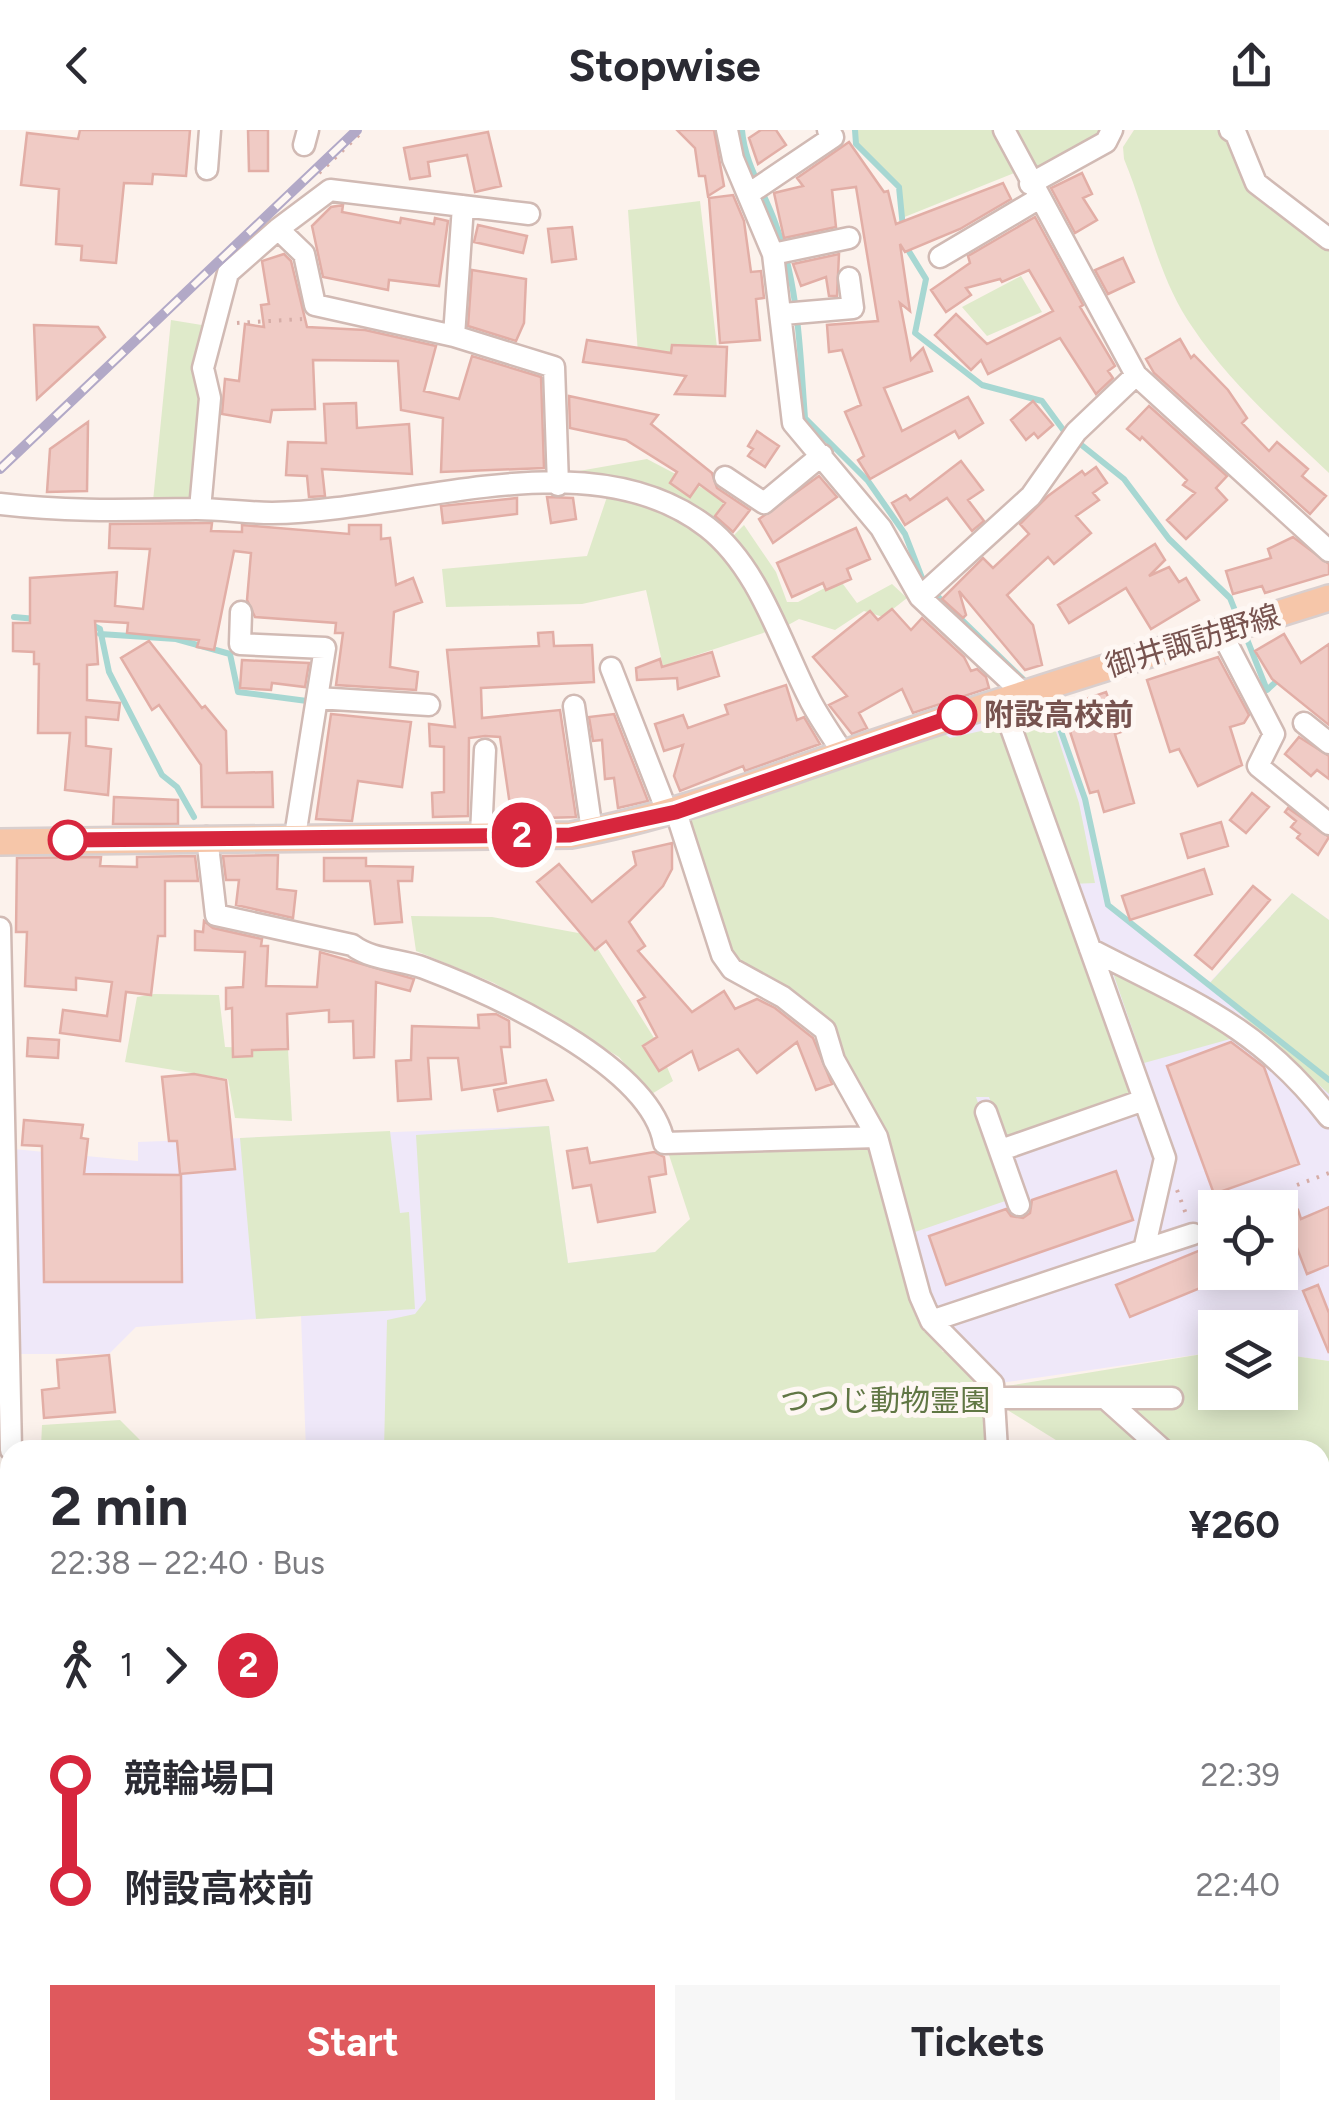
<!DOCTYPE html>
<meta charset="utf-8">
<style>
body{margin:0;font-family:Figtree,"Noto Sans JP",sans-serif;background:#f7f7f7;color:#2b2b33;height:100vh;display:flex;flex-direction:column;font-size:38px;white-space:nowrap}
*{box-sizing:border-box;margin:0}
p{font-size:32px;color:#7c7c81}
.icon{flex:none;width:55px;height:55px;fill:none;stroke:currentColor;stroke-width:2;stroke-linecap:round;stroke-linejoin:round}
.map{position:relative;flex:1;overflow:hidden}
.side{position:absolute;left:0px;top:1310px;width:1330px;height:680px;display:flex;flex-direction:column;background:#fff;border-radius:30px 30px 0 0;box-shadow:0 5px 25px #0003}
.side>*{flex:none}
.badge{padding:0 20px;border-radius:32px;font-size:35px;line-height:65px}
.fabs{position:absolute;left:1198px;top:1060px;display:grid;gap:20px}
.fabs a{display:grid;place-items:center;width:100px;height:100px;border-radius:0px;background:#fff;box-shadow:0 5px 25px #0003;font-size:50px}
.map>.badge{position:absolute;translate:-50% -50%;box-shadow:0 0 0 5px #fff}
.legs{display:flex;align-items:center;gap:15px;height:110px;padding:0 50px;font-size:32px}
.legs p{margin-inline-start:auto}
.overview{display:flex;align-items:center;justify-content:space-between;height:170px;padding:0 50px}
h1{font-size:55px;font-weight:700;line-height:75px}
.action{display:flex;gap:20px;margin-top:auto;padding:20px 50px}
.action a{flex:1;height:115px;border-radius:0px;background:#df595d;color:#fff;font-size:40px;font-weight:700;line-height:115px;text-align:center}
.action a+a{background:#f7f7f7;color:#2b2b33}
ul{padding:0 50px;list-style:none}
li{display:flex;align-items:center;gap:35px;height:110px;font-size:38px}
li i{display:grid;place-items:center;width:15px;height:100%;margin:0 12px;background:currentColor}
li i::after{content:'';width:25px;height:25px;margin:-12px;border:8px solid;border-radius:50%;background:#fff}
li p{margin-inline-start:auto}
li:first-child i{background:linear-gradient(#0000 50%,currentColor 0)}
li:last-child i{background:linear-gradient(currentColor 50%,#0000 0)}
header{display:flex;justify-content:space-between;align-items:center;height:130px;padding:0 50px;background:#fff;font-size:45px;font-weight:700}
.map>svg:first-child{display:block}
.education{fill:#efe8f9;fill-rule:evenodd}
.green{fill:#dfeaca}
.water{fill:#c1e6e1;stroke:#a7d7d2;stroke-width:2.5}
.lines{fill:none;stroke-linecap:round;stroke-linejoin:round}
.stream{stroke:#a7d7d2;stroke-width:6}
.building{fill:#f0cbc5;stroke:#e2aea6;stroke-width:2.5}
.minor-casing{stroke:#d1bab4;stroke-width:25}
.major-casing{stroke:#d9cfce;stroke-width:30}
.path{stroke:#d6ada7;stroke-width:4;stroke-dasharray:2.5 8;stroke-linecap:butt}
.minor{stroke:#fff;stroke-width:20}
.major{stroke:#f6c6a9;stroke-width:25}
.rail-casing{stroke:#b2a9c7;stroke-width:10}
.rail{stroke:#fef7f3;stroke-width:6;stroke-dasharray:19;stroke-linecap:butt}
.line-1-casing{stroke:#fff;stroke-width:22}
.line-1{stroke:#d7263d;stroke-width:15}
.stop-1-dot{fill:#fff;stroke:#d7263d;stroke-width:5}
.labels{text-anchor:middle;stroke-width:10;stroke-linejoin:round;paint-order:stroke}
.street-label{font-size:30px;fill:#77534f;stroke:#fef7f3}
.stop-label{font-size:30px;font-weight:bold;fill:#77534f;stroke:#fef7f3;text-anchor:start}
.park-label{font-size:30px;fill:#607644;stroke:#fef7f3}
</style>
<header><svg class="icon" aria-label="back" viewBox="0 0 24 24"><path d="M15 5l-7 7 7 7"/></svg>Stopwise<svg class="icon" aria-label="share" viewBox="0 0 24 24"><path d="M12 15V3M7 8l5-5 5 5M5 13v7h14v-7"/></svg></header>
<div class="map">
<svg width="1329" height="1990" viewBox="0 0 1329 1990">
<rect width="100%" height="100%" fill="#fcf2ec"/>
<path class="education" d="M1035,560L1052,576L1085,669L1108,775L1210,852L1292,763L1329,790V1231L1280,1224V1198H1215V1222L993,1254L937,1189L877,1007L825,900L732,839L843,623ZM1215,1078H1280V1142H1215Z
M549,996L568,1133L655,1122L751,1320H306L301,1186L136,1197L109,1224H5L3,1018L138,1031V1012Z"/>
<path class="green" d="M855,0H1112L1068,37L1022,40L902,88L899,57L856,14Z
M1134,0H1230L1256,53L1329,109V343C1282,299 1229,252 1193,198C1158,149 1147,84 1124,29L1123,17Z
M700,71L718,226L638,224L628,80Z
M1021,146L1042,182L987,206L962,177Z
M171,190L214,197L200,379L152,381Z
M647,329L725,370L712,395L574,352L579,341Z
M611,355L709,398L775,499L663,536L646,460L582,474L446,477L442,439L587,426Z
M744,395L776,442L787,472H798L840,450L857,473L892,454L907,468L883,487L864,481L835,500L799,489L781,499L728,411Z
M1035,578L1050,583L1079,673L1095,753L1071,754L1014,586Z
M1003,596L1137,968L1005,1013L989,967H976L1011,1069L915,1102C889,1026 854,904 786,856C772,847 752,841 736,834L681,684L938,599L950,608Z
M1292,763L1329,790V964L1208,855Z
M411,786L492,787L589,805L656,911L673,951L650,965L619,927L494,853L416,821Z
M1113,843L1241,906L1144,933Z
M154,864L219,865L225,917L288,919L292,991L235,988L228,949L125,932L137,867Z
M549,996L568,1133L655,1122L690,1089L669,1025L869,1019C888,1089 899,1163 943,1222L961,1223L993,1254L996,1320H384L387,1190L415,1184L426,1170L416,1005Z
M390,1001L400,1083L409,1082L415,1179L256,1189L240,1008Z
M1215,1222V1262H1280V1224L1329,1231V1893L1320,1895V1320H1072L1009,1281L1001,1257Z
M120,1290L141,1311L245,1320L41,1317L42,1295Z
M740,1980L734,1990H465L460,1981Z
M749,1980H1228L1229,1990H743Z"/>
<path class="water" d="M792,1980H1080L1108,1990H789Z"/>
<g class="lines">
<path class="stream" d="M742,0C745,36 765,62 776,95C799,157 800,223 805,288L868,351L905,404L924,453
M855,0L856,14L899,57L903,98
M905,115L926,149L915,203L982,255L1042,271L1064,301L1124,349L1169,409L1230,468L1238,488
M933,462L1028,554
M14,487L36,489
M88,493L100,499L109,542L162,645L177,657L194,687
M1243,499L1267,560L1280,548
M100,504L176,509L230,524L238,562L307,571
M1041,566L1052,576L1085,669L1108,775L1329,950"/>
</g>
<path class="building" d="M80,0H190L186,46L153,44L152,54L124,53L116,133L81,130L82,116L56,114L59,59L21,55L27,3L78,9Z
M248,0H268V41H249Z
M677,0H714L724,56L708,66L705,46H699L695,18Z
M761,0H776L786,15L758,34L749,8Z
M488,2L501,56L475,62L467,25L428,32L430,46L410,49L404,18Z
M849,12L884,62L888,61L896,94L1003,53L1011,69L960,99L905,122L900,114L910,181L900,173L911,230L923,218L932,241L884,258L902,301L968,267L983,293L959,308L955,301L870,349L858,330L864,326L845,282L861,275L842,220L829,222L827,195L878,191L856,57L832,60L836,97L784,108L774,63L803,56L797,48Z
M1082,43L1092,64L1083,68L1097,90L1075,103L1051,58Z
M733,65L744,91L751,142L761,141L764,168L756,169L760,210L720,213L709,68Z
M343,75L342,82L400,93L401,88L434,94L435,88L448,91L439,156L389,150L388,160L323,147L312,96L331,77Z
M1035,87L1083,175L1080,177L1115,236L1108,241L1113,248L1096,264L1060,208L988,244L981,230L971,240L935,205L956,184L987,214L1053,181L1029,140L1002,152L1000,149L966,158L971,165L946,182L931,160L970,133L968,126Z
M478,95L527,106L523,123L474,112Z
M572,97L576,129L552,132L548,99Z
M284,124L291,131L307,197L365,200L436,216L424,261L459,269L472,226L541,247L544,338L441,342L443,288L401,280L398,231L313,230L315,279L272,280L270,292L222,284L225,249L239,251L245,194L264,197L261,175L269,174L262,131Z
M839,124L837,166H829L826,147L801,156L793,134Z
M1123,128L1134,152L1108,164L1095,140Z
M472,140L526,149L524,193L516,211L468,196Z
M34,195L98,197L105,207L37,269Z
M1180,209L1191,228L1194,225L1228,260L1247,288L1242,293L1269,321L1277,312L1308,339L1302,346L1326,366L1310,384L1154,243L1146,229Z
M587,210L671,223L672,215L727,217L725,266L675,264L686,246L583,232Z
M569,266L658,285L651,294L712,343L717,358L750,380L733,402L715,386L725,373L699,354L690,367L670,353L677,342L626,310L570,298Z
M1033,271L1053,295L1038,308L1034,303L1026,310L1011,290Z
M356,273L357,298L409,294L412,344L322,339L325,366L309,367L307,346L286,345L288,312L326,313L324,274Z
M1149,276L1227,346L1216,358L1227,370L1186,409L1167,390L1195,363L1183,355L1187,350L1142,307L1140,310L1127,299Z
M88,292L87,361L47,362L50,319Z
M757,301L779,316L765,337L748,326L753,319L748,316Z
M961,331L983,360L968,370L984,391L972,401L947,368L905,395L892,373L906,365L910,370Z
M1096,337L1107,353L1093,363L1099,370L1076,386L1091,403L1054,434L1048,427L1007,465L1033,495L1042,535L1025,540L959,461L966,485L963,488L942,469L983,428L993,438L1029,404L1020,394L1048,366L1082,341L1085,345Z
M819,346L837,367L773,413L759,389Z
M547,367L573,368L576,389L551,393Z
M517,368V384L443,393L441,376Z
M205,393H212L211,401L242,402V395L349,404V395H381V409L390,408L396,455L413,448L422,472L394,482L390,537L418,542L416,560L336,555L343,503H335L336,493L255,487L247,470L251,423L234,421L214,520L197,517L199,510L127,503L128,493L95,491L98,534L87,535V570L120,573L118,590L86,587V616L111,619L108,665L65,660L70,603H38L39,534H34V522L13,521V493H30V448L117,442L115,476L143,479L150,419L109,418L110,394Z
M856,398L870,429L847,439L851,449L826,460L823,453L792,467L777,433Z
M1293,407L1329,434V444L1265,463L1262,456L1233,464L1226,441L1271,428L1268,419Z
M1155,414L1165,430L1149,446L1169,437L1179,452L1186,448L1199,470L1151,499L1126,458L1069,493L1058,475Z
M892,479L911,500L922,488L964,527L971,541L977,539L986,547L989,558L913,583L902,559L859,583L867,598L852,604L829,575L847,566L813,527L870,481L878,490Z
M553,502L554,516L592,515L594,552L481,558L482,588L560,580L576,687L512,689L500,607L485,606L469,608L468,686L433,687L432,663L444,662V617L430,616L429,594L455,597L447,520L539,516L538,503Z
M1284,504L1301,533L1329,514V595L1272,549L1255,521Z
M149,511L202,578L205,576L226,601L227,643L272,642L273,677H202L201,635L159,575L152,580L121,528Z
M712,522L719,546L678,559L677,548L637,550L636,538L660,529L662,537Z
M1218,527L1249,585L1244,593L1230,597L1242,635L1198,656L1179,619L1170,622L1147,550Z
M242,530L309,533L305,557L272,553L271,560L240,558Z
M786,555L797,590L804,587L820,614L745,641L743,636L680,661L674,646L683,615L664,621L655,594L683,585L688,598L728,584L725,575Z
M1106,562L1121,602L1115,604L1134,673L1104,682L1098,661L1090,663L1062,577Z
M331,584L411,592L402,657L358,651L352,691L316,689Z
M614,584L648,671L618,678L614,648L605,649L602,610L593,611L589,587Z
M1299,607L1329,626V649L1317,640L1311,646L1285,624Z
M1252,663L1269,677L1246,703L1230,690Z
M114,667L178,670V694H113Z
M1288,678L1329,707L1318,725L1297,708L1300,704L1291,697L1296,691L1285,682Z
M1221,692L1228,716L1188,728L1181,704Z
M672,713V739L663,756L629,792L645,816L638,821L692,882L724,861L735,879L757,869L775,878L813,908L832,954L816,960L797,912L757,943L738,919L699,940L692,921L659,941L643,916L657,907L638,871L645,867L606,811L595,820L537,752L559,734L592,772L636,735L633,722Z
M278,725L277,759L296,761L293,788L236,775L239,750H226L223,726Z
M195,726L198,751H165V806H158L151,865L126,862L120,911L60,903L63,880L107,886L112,852L76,848V860L25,856L27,802H16L17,728L101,727L100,736L137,737V727Z
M324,728H366V736L413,737L412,751H398L402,792L375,794L370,751H324Z
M1204,739L1212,764L1130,790L1122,766Z
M1253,756L1270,770L1212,839L1195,825Z
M204,791L213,798L262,809L261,816H268L266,856L317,857L320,822L414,849L410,861L376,852L374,927L354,928L353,891L329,892V880L287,884L288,919L252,920V926L233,927L232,878L226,879V858L243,857L245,822L195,820V801L203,802Z
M496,884L509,891L510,917H501L506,953L462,960L458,928H428L431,969L398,971L396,931L411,930L412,896L479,898L478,885Z
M28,908L59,910L58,928L27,926Z
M1231,912L1264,937L1299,1034L1214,1064L1167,936Z
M194,944L226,950L235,1039L180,1044L177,1011H169L162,947Z
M546,950L553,970L498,981L494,960Z
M24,990L83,995L81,1008L88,1009L84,1044L181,1045L182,1152H44L42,1016L22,1015Z
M587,1018L590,1033L654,1022L664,1027L666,1044L649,1047L655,1082L598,1092L591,1055L573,1058L567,1021Z
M1116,1041L1133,1090L946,1155L929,1106L1006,1079L1011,1086L1023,1088L1030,1083L1032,1070Z
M1329,1077V1135L1307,1144L1297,1118L1287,1122L1280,1106V1087L1298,1080L1301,1089Z
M1215,1114V1152L1130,1187L1116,1155Z
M1318,1155L1329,1183V1223L1303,1161Z
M109,1225L115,1282L44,1288L42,1260L59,1258L57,1230Z"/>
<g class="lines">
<g class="minor-casing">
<path id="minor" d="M727,0L733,29L773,124L793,293L881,398L920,467L1024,564
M1004,0L1136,245L1329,421
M1230,0L1236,4L1256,53L1329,109
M304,15L308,0
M207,39L210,0
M1030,54L1106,12L1112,0
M750,63L833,7L828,0
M463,76L454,206L315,175L304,124L278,99L330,60L529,84
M773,124L849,108
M940,127L1038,69
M783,184L853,178L849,148
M454,206L554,237L558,355
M725,347L764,373L822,325
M0,374C68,382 128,380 196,379C221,379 247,383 272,383C407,382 589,306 707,397C760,438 781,515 811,572C820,589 832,606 843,623
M200,379L210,268L203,238L228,143L278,99
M920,467L1031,366L1076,302L1136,245
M241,482L240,514L325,518L295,706
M1221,502L1274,604L1258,636L1329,694
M611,538L668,684
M317,568L429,575
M574,576L592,701
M1304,593L1329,613
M676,682L722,825L732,839L783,867L825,900L834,930L877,1007L920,1166L931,1191L993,1254L997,1320
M481,705L485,620
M207,707L216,785L352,815C373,831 401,829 424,838C493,864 651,935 664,1013L877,1007
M0,798L11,1320
M1090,819C1190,871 1258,895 1329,987
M986,982L1019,1075
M1001,1020L1144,970
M1144,1120L1193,1104
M931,1191L1144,1120L1165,1028L1001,570
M994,1268H1172
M1105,1268L1163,1320
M0,1405L10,1404
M0,1594L10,1596
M1320,1758L1329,1763
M0,1954L10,1963
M27,1980L37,1990
M250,1980L255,1990
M172,1990L176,1986
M740,1990L745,1980
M1144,1990L1146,1980"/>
</g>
<g class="major-casing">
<path id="major" d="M0,712L571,705C681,685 783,643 889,608C1035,559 1182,514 1329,468"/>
</g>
<path class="path" d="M319,43L364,0
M237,193L302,189
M1297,1055L1329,1043
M1177,1060L1186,1084
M1320,1650L1329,1649
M1320,1821L1329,1822"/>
<use href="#minor" class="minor"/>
<use href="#major" class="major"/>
<g class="rail-casing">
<path id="rail" d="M0,339L357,0"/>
</g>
<use href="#rail" class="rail"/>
</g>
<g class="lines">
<g class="line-1-casing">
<path id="line-1" d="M68,710L570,705L676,682L957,585"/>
</g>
<use href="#line-1" class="line-1"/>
</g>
<g class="stop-1-dot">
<circle cx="957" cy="585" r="18"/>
<circle cx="68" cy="710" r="18"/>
</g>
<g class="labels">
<g class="street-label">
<text transform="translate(1193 511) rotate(-17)" y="10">御井諏訪野線</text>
</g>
<g class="stop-label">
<text x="984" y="595">附設高校前</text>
</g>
<g class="park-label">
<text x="885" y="1281">つつじ動物霊園</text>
</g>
</g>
</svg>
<div class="fabs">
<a><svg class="icon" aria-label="locate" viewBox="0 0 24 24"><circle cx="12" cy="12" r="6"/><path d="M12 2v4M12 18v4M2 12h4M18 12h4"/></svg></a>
<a><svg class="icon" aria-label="layers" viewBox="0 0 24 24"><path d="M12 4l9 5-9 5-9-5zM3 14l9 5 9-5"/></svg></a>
</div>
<b class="badge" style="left:522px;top:705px;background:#d7263d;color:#fff">2</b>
<section class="side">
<div class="overview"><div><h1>2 min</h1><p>22:38 – 22:40 · Bus</p></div><b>¥260</b></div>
<div class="legs"><svg class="icon" aria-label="walk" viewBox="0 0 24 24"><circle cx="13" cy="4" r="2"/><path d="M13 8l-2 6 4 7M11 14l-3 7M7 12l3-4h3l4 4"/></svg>1<svg class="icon" aria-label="forward" viewBox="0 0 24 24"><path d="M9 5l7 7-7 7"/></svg><b class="badge" style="background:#d7263d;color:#fff">2</b></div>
<ul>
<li><i style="color:#d7263d"></i><b>競輪場口</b><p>22:39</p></li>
<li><i style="color:#d7263d"></i><b>附設高校前</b><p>22:40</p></li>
</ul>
<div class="action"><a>Start</a><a>Tickets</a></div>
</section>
</div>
